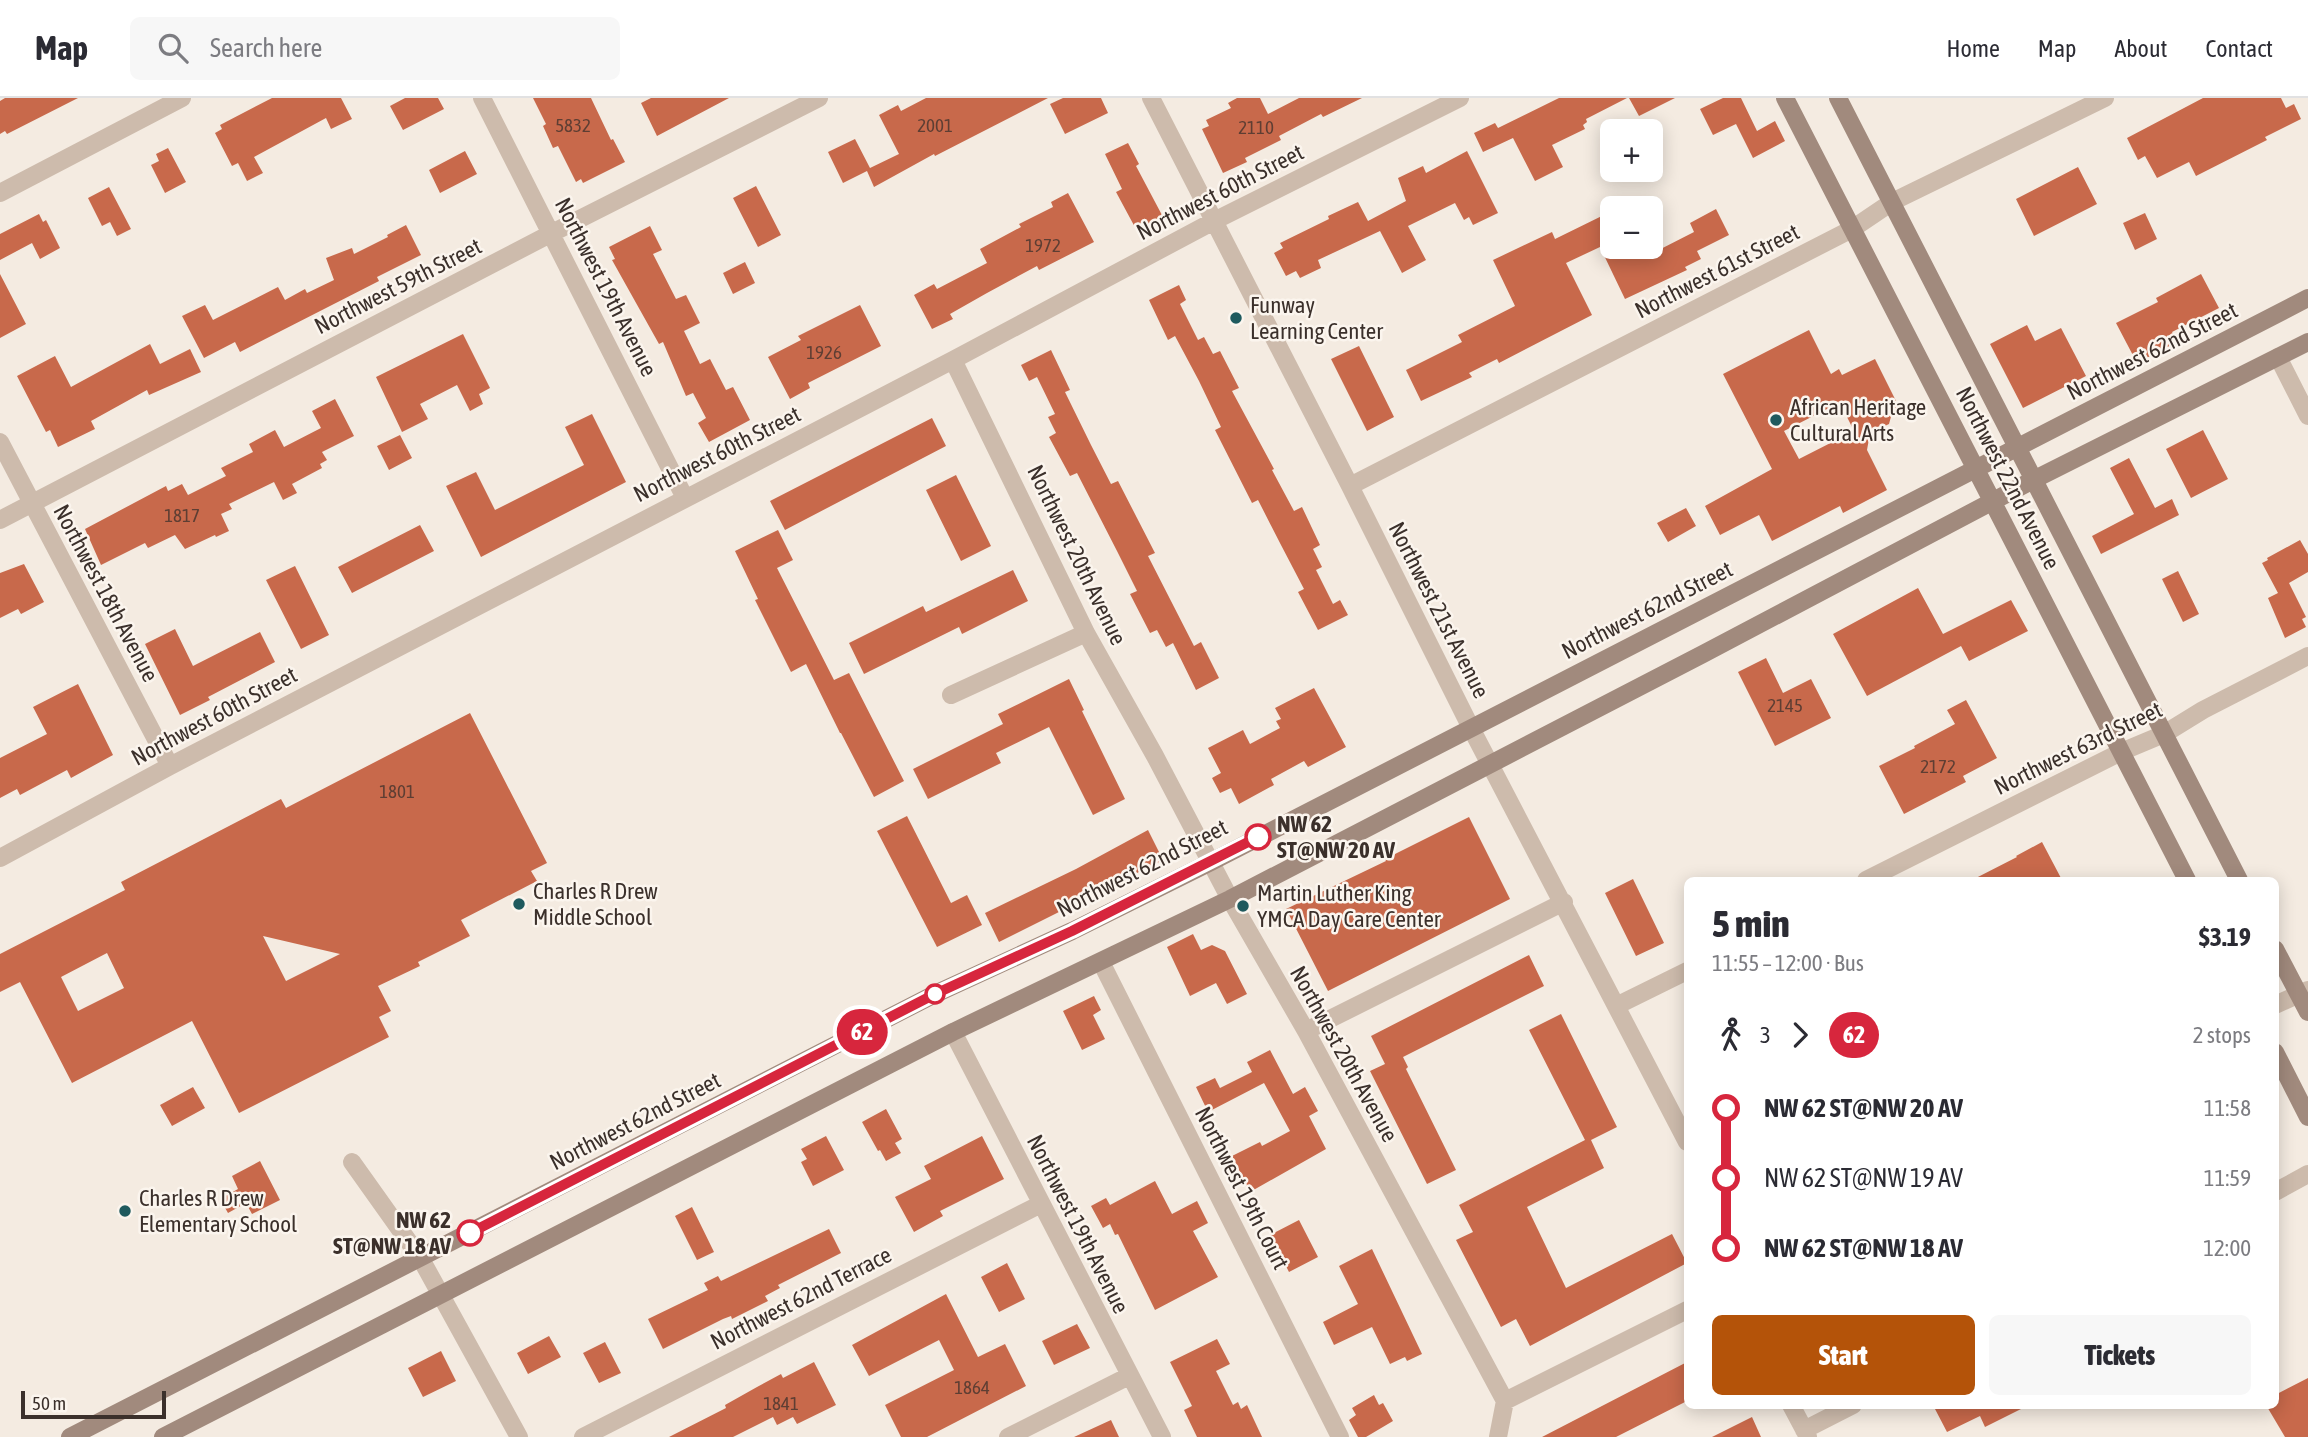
<!DOCTYPE html>
<meta charset="utf-8">
<style>
body{margin:0;font-family:"Asap Condensed",sans-serif;background:#f7f7f7;color:#2b2b33;height:100vh;display:flex;flex-direction:column;font-size:26px;white-space:nowrap}
*{box-sizing:border-box;margin:0}
p{font-size:23px;color:#7c7c81}
.icon{flex:none;width:38px;height:38px;fill:none;stroke:currentColor;stroke-width:2;stroke-linecap:round;stroke-linejoin:round}
.map{position:relative;flex:1;overflow:hidden}
.drawer{position:absolute;left:1684px;top:779px;width:595px;height:532px;display:flex;flex-direction:column;background:#fff;border-radius:10px;box-shadow:0 4px 18px #0003}
.drawer>*{flex:none}
.badge{padding:0 14px;border-radius:23px;font-size:24px;line-height:46px}
.fabs{position:absolute;left:1600px;top:21px;display:grid;gap:14px}
.fabs a{display:grid;place-items:center;width:63px;height:63px;border-radius:10px;background:#fff;box-shadow:0 4px 18px #0003;font-size:35px}
.scale{position:absolute;left:21px;bottom:18px;width:145px;box-sizing:border-box;padding-left:7px;border:4px solid #3b302b;border-top:0;font-size:19px;line-height:24px;white-space:nowrap;color:#3b302b;-webkit-text-stroke:5px #fbf5ee;paint-order:stroke}
.map>.badge{position:absolute;translate:-50% -50%;box-shadow:0 0 0 4px #fff}
.legs{display:flex;align-items:center;gap:10px;height:77px;padding:0 28px;font-size:23px}
.legs p{margin-inline-start:auto}
.summary{display:flex;align-items:center;justify-content:space-between;height:119px;padding:0 28px}
h1{font-size:38px;font-weight:800;line-height:52px}
.cta{display:flex;gap:14px;margin-top:auto;padding:14px 28px}
.cta a{flex:1;height:80px;border-radius:10px;background:#b45309;color:#fff;font-size:28px;font-weight:800;line-height:80px;text-align:center}
.cta a+a{background:#f7f7f7;color:#2b2b33}
ul{padding:0 28px;list-style:none}
li{display:flex;align-items:center;gap:24px;height:70px;font-size:26px}
li i{display:grid;place-items:center;width:10px;height:100%;margin:0 9px;background:currentColor}
li i::after{content:'';width:18px;height:18px;margin:-9px;border:5px solid;border-radius:50%;background:#fff}
li p{margin-inline-start:auto}
li:first-child i{background:linear-gradient(#0000 50%,currentColor 0)}
li:last-child i{background:linear-gradient(currentColor 50%,#0000 0)}
header{display:flex;align-items:center;gap:42px;box-sizing:border-box;height:98px;padding:0 35px;background:#fff;border-bottom:2px solid #e1e1e2}
header strong{font-size:33px}
nav{display:flex;gap:38px;margin-inline-start:auto;font-size:24px}
.search{width:490px;height:63px;background:#f7f7f7;display:flex;align-items:center;gap:18px;box-sizing:border-box;padding:0 24px;border-radius:10px;color:#7c7c81;font-size:26px}
.map>svg:first-child{display:block}
.building{fill:#c8694b;fill-rule:evenodd}
.lines{fill:none;stroke-linecap:round;stroke-linejoin:round}
.street{stroke:#cdbbac;stroke-width:18}
.secondary{stroke:#a18a7d;stroke-width:18}
.line-1-casing{stroke:#fff;stroke-width:16}
.line-1{stroke:#d7263d;stroke-width:10}
.poi-dot{fill:#1f5a5e;stroke:#fbf5ee;stroke-width:2.5}
.stop-1-dot{fill:#fff;stroke:#d7263d;stroke-width:3.5}
.labels{text-anchor:middle;stroke-width:5;stroke-linejoin:round;paint-order:stroke}
.number-label{font-size:19px;fill:#5e3e33}
.street-label{font-size:23px;fill:#3b302b;stroke:#fbf5ee}
.poi-label{font-size:23px;fill:#3b302b;stroke:#fbf5ee;text-anchor:start}
.stop-label{font-size:23px;font-weight:bold;fill:#3b302b;stroke:#fbf5ee;text-anchor:start}
</style>
<header>
<strong>Map</strong>
<div class="search"><svg class="icon" aria-label="search" viewBox="0 0 24 24"><circle cx="10" cy="10" r="6"/><path d="M15 15l6 6"/></svg>Search here</div>
<nav><a>Home</a><a>Map</a><a>About</a><a>Contact</a></nav>
</header>
<div class="map">
<svg width="2308" height="1339" viewBox="0 0 2308 1339">
<rect width="100%" height="100%" fill="#f4ebe1"/>
<path class="building" d="M5,0H78L7,36L5,33L0,36V3Z
M272,0H341L352,21L331,31L326,20L254,59L263,75L247,83L238,65L232,68L215,35L222,31L220,27Z
M405,0H438L444,11L403,32L390,8Z
M533,0H591L611,42L613,41L625,64L583,85L581,81L576,84L558,48L553,50L543,28L546,26Z
M651,0H729L657,38L641,5Z
M926,0H1048L935,58L934,56L874,89L867,73L843,85L828,54L855,41L870,70L899,56L879,17L898,7L901,13Z
M1063,0H1101L1108,15L1065,36L1050,6Z
M1237,0H1260L1268,16L1299,0H1362L1323,19L1321,16L1279,38L1281,42L1245,60L1247,64L1223,75L1202,31L1209,28L1206,22L1231,10L1228,5Z
M1559,0H1627L1586,21L1587,24L1583,27L1585,31L1552,47L1563,69L1535,83L1513,40L1483,54L1474,35L1495,25L1498,30Z
M1629,0H1675L1639,18Z
M1723,0H1741L1757,33L1775,23L1785,43L1753,60L1736,26L1713,37L1700,11Z
M2203,0H2281L2286,10L2294,6L2301,21L2265,39L2267,42L2196,78L2189,64L2157,80L2145,58L2138,62L2127,40Z
M1128,45L1139,66L1136,68L1163,119L1137,133L1116,94L1122,91L1105,56Z
M168,50L186,84L165,95L151,67L159,63L156,56Z
M465,53L477,76L440,95L429,72Z
M1467,53L1498,115L1473,127L1469,119L1464,122L1455,105L1408,128L1426,162L1402,175L1380,133L1318,162L1321,170L1300,180L1296,173L1286,178L1274,155L1283,150L1280,145L1329,121L1328,118L1358,104L1368,123L1406,103L1398,80L1423,68L1426,75Z
M2078,69L2097,106L2034,138L2016,101Z
M756,88L781,137L758,149L733,100Z
M109,89L131,131L117,138L110,124L102,128L88,100Z
M1068,95L1094,144L1039,172L1037,168L987,195L950,216L953,221L932,231L914,197L934,186L937,191L987,165L980,151L1021,129L1019,126L1053,109L1051,104Z
M1716,111L1729,137L1697,153L1701,161L1685,169L1687,172L1625,201L1600,149L1566,165L1592,217L1499,265L1497,261L1469,275L1472,279L1421,303L1406,272L1462,244L1458,237L1515,208L1493,162L1552,134L1555,141L1612,113V149H1640L1645,159L1694,134L1690,125Z
M2145,115L2157,141L2135,152L2123,125Z
M39,116L43,124L46,122L60,150L40,161L32,145L0,162V136Z
M406,127L421,157L377,179L379,183L240,254L235,244L204,260L182,218L205,207L213,222L278,189L285,202L305,191L307,195L334,182L326,160L352,150L354,156L388,139L387,137Z
M650,128L662,152L653,156L676,201L686,197L700,225L684,233L700,266L710,261L726,292L733,289L750,322L709,344L698,325L706,320L693,295L686,298L663,244L659,246L612,162L615,161L609,149Z
M745,164L755,185L733,196L723,175Z
M0,176L26,226L0,240Z
M2201,176L2219,210L2172,234L2177,244L2137,265L2116,225L2158,204L2156,200Z
M1179,187L1186,202L1180,206L1198,242L1204,239L1213,256L1220,253L1239,290L1232,293L1274,371L1272,372L1294,413L1302,409L1320,447L1313,451L1322,469L1316,472L1333,506L1340,502L1348,517L1318,532L1298,494L1304,491L1281,447L1258,402L1252,405L1215,332L1221,329L1199,283L1175,238L1168,242L1149,202Z
M860,207L881,248L808,285L810,290L790,301L768,259L801,242L798,238Z
M2027,227L2035,243L2061,230L2086,278L2023,310L1990,246Z
M1809,232L1831,276L1839,271L1842,277L1875,261L1900,311L1892,315L1889,326L1870,335L1867,352L1887,392L1843,415L1840,408L1772,443L1759,417L1720,437L1705,408L1772,371L1723,276ZM1829,310L1844,313L1854,333L1799,361L1784,333Z
M463,236L490,290L479,296L483,306L470,313L457,287L420,306L428,321L402,334L376,279Z
M150,246L160,266L190,251L201,274L149,297L147,292L91,323L95,331L58,349L50,332L46,334L17,278L55,258L71,289Z
M1359,248L1394,319L1367,333L1331,261Z
M1051,252L1070,292L1065,294L1091,347L1111,386L1118,383L1155,455L1148,458L1194,548L1201,544L1219,580L1196,592L1173,545L1166,549L1157,532L1150,535L1130,496L1137,493L1117,453L1077,375L1070,378L1049,339L1056,335L1048,319L1055,316L1037,279L1029,283L1021,267Z
M335,301L354,338L322,354L327,362L320,366L322,370L292,386L297,395L283,402L274,384L229,406L232,411L221,416L229,433L216,439L215,437L185,451L175,437L148,450L145,445L101,467L85,431L166,388L168,393L182,386L188,397L226,378L221,370L253,354L249,346L275,332L284,349L321,330L312,313Z
M592,316L626,384L481,459L446,388L476,374L495,412L584,367L565,329Z
M932,320L946,348L785,432L770,403Z
M2203,332L2228,381L2191,400L2166,351Z
M400,337L412,360L389,372L377,348Z
M2129,360L2155,410L2172,401L2179,417L2101,456L2092,438L2134,416L2110,370Z
M956,377L991,448L961,463L926,392Z
M1686,410L1696,428L1668,444L1657,425Z
M420,427L434,453L352,495L338,469Z
M778,432L793,462L777,470L834,582L849,575L904,683L874,699L841,635H840L806,566L791,574L755,502L758,501L735,453Z
M2300,442L2308,456V474L2289,485L2306,519L2302,521L2306,529L2285,540L2268,500L2278,495L2262,465L2268,462L2267,460Z
M24,466L44,504L21,516L18,511L0,520V475Z
M295,468L329,537L301,551L266,482Z
M1013,472L1028,503L962,536L959,529L864,576L849,545L923,508L926,514Z
M2178,473L2199,516L2183,524L2162,481Z
M1918,490L1943,536L2011,502L2028,533L1969,563L1961,548L1867,598L1833,536Z
M175,531L193,568L260,534L275,564L208,599L210,602L180,617L145,546Z
M1766,560L1783,595L1811,581L1831,620L1775,648L1738,574Z
M1069,581L1084,612L1082,613L1125,701L1093,717L1049,629L996,655L1001,665L928,701L913,671L1003,626L998,616Z
M78,586L113,657L71,680L67,672L20,697L17,691L0,700V660L47,636L33,609Z
M1314,590L1346,649L1308,669L1304,663L1271,681L1274,687L1239,706L1231,690L1220,695L1212,680L1221,675L1208,650L1243,632L1250,646L1280,630L1276,623L1281,621L1275,610Z
M1966,602L1997,660L1963,678L1966,684L1904,716L1879,668L1915,650L1914,648L1955,626L1947,612Z
M470,615L547,765L531,773L537,783L461,822L470,838L418,864L420,868L378,888L391,913L379,919L389,939L239,1015L192,923L72,985L20,884L0,894V856L125,792L121,784L281,701L286,710ZM263,838L340,856L286,883ZM107,855L124,890L78,913L61,879Z
M907,718L951,805L967,797L982,827L937,849L877,733Z
M1469,719L1510,801L1328,893L1286,811L1386,763L1385,761Z
M1148,732L1163,762L999,844L985,815L1076,771Z
M2042,744L2062,782H1972L2017,759L2016,758Z
M1633,781L1664,845L1636,858L1605,795Z
M1193,836L1201,852L1212,847L1225,853L1247,896L1227,906L1216,885L1190,898L1167,849Z
M1529,857L1544,888L1403,959L1408,969L1406,971L1456,1072L1427,1086L1370,973L1385,966L1371,938Z
M1094,898L1101,912L1093,917L1105,941L1082,952L1063,913Z
M1561,916L1617,1029L1591,1042L1604,1070L1527,1109L1566,1190L1672,1136L1687,1165L1530,1248L1516,1221L1501,1229L1456,1142L1473,1134L1459,1107L1585,1042L1529,932Z
M1270,952L1293,996L1305,989L1318,1013L1309,1018L1326,1051L1250,1094L1232,1058L1260,1044L1262,1048L1290,1033L1264,985L1208,1014L1196,989L1215,980L1220,990L1252,974L1247,964Z
M193,989L205,1010L172,1028L160,1007Z
M886,1011L902,1041L895,1045L901,1055L886,1063L880,1052L878,1053L862,1024Z
M826,1038L844,1072L813,1088L801,1064L807,1061L801,1051Z
M982,1038L1004,1081L940,1113L943,1118L914,1134L895,1099L931,1081L924,1068Z
M260,1063L280,1102L252,1116L246,1105L228,1115L220,1101L238,1091L232,1078Z
M1155,1083L1172,1116L1197,1103L1208,1125L1193,1133L1218,1179L1155,1212L1118,1136L1115,1137L1110,1126L1103,1130L1091,1108L1106,1100L1110,1107Z
M692,1109L714,1154L697,1162L675,1118Z
M1299,1122L1318,1159L1289,1174L1270,1137Z
M829,1131L841,1155L778,1187L780,1190L765,1198L768,1203L732,1221L731,1218L723,1221L663,1251L648,1221L708,1192L704,1185L718,1178L721,1183Z
M1372,1151L1422,1256L1407,1263L1405,1259L1390,1266L1372,1229L1334,1247L1323,1224L1358,1206L1339,1168Z
M1007,1165L1025,1201L999,1214L981,1179Z
M946,1196L978,1259L1005,1246L1026,1288L927,1339H901L885,1307L954,1272L939,1242L869,1278L852,1247Z
M1077,1226L1090,1250L1054,1267L1042,1243Z
M549,1238L561,1259L528,1276L517,1255Z
M1217,1241L1230,1266L1216,1273L1233,1307L1238,1304L1241,1311L1247,1307L1262,1339H1197L1184,1312L1192,1308L1170,1264Z
M605,1244L621,1275L599,1285L583,1255Z
M441,1253L456,1283L423,1299L408,1270Z
M814,1264L836,1307L797,1326L793,1319L777,1327L773,1319L733,1339H669L726,1310L725,1307L757,1289L781,1276L783,1280Z
M1687,1264V1303L1616,1339H1542Z
M2308,1280V1339H2285L2266,1307H2275V1297Z
M1374,1297L1379,1307L1383,1305L1393,1323L1366,1339H1358L1349,1322L1356,1317L1352,1310Z
M1943,1307H2029L1985,1329L1980,1318L1947,1334L1935,1311Z
M1752,1319L1761,1339H1712Z
M1111,1322L1119,1339H1074Z"/>
<g class="lines">
<path class="street" d="M482,0L685,400
M1151,0L1350,388L1471,630L1687,1044
M0,95L182,0
M2278,259L2308,318
M953,262L1086,535L1155,658L1230,801L1306,933L1505,1303L1498,1339
M0,344L170,668
M1350,388L1852,131L1892,104L2105,0
M0,422L552,135L819,0
M951,597L1086,535
M0,760L170,668L953,262L1214,123L1460,0
M1866,782L2121,654L2164,636L2203,612L2308,558
M1101,864L1340,1339
M2275,907L2308,892
M1616,908L1687,873
M1306,933L1564,804
M953,934L1162,1339
M352,1064L421,1161L519,1339
M2275,1094L2308,1076
M1505,1303L1687,1212
M1791,1307L1808,1339
M1804,1332L1853,1307
M583,1339L1041,1106
M1008,1339L1129,1278"/>
<path class="secondary" d="M1785,0L2187,782
M1838,0L2239,782
M2275,851L2308,914
M2275,954L2308,1019
M70,1339L935,896L1072,833L1211,764L2308,200
M163,1339L953,934L1230,801L1703,556L2035,381L2308,244"/>
</g>
<g class="lines">
<g class="line-1-casing">
<path id="line-1" d="M470,1135L935,896L1072,833L1258,739"/>
</g>
<use href="#line-1" class="line-1"/>
</g>
<g class="poi-dot">
<circle cx="1236" cy="220" r="7"/>
<circle cx="1776" cy="322" r="7"/>
<circle cx="519" cy="806" r="7"/>
<circle cx="1243" cy="808" r="7"/>
<circle cx="125" cy="1113" r="7"/>
</g>
<g class="stop-1-dot">
<circle cx="1258" cy="739" r="12"/>
<circle cx="935" cy="896" r="9"/>
<circle cx="470" cy="1135" r="12"/>
</g>
<g class="labels">
<g class="number-label">
<text x="573" y="34">5832</text>
<text x="935" y="34">2001</text>
<text x="1256" y="36">2110</text>
<text x="1043" y="154">1972</text>
<text x="824" y="261">1926</text>
<text x="182" y="424">1817</text>
<text x="1785" y="614">2145</text>
<text x="1938" y="675">2172</text>
<text x="397" y="700">1801</text>
<text x="972" y="1296">1864</text>
<text x="781" y="1312">1841</text>
</g>
<g class="street-label">
<text transform="translate(1220 94) rotate(-27)" y="8">Northwest 60th Street</text>
<text transform="translate(1717 173) rotate(-27)" y="8">Northwest 61st Street</text>
<text transform="translate(398 188) rotate(-27)" y="8">Northwest 59th Street</text>
<text transform="translate(606 189) rotate(63)" y="8">Northwest 19th Avenue</text>
<text transform="translate(2152 253) rotate(-27)" y="8">Northwest 62nd Street</text>
<text transform="translate(717 356) rotate(-27)" y="8">Northwest 60th Street</text>
<text transform="translate(2008 380) rotate(63)" y="8">Northwest 22nd Avenue</text>
<text transform="translate(1077 457) rotate(64)" y="8">Northwest 20th Avenue</text>
<text transform="translate(106 495) rotate(62)" y="8">Northwest 18th Avenue</text>
<text transform="translate(1439 512) rotate(63)" y="8">Northwest 21st Avenue</text>
<text transform="translate(1647 512) rotate(-27)" y="8">Northwest 62nd Street</text>
<text transform="translate(214 618) rotate(-28)" y="8">Northwest 60th Street</text>
<text transform="translate(2078 650) rotate(-26)" y="8">Northwest 63rd Street</text>
<text transform="translate(1142 770) rotate(-27)" y="8">Northwest 62nd Street</text>
<text transform="translate(1344 956) rotate(61)" y="8">Northwest 20th Avenue</text>
<text transform="translate(635 1023) rotate(-27)" y="8">Northwest 62nd Street</text>
<text transform="translate(1242 1090) rotate(63)" y="8">Northwest 19th Court</text>
<text transform="translate(1078 1126) rotate(63)" y="8">Northwest 19th Avenue</text>
<text transform="translate(801 1200) rotate(-27)" y="8">Northwest 62nd Terrace</text>
</g>
<g class="poi-label">
<text x="1250" y="215">Funway<tspan x="1250" dy="26">Learning Center</tspan></text>
<text x="1790" y="317">African Heritage<tspan x="1790" dy="26">Cultural Arts</tspan></text>
<text x="533" y="801">Charles R Drew<tspan x="533" dy="26">Middle School</tspan></text>
<text x="1257" y="803">Martin Luther King<tspan x="1257" dy="26">YMCA Day Care Center</tspan></text>
<text x="139" y="1108">Charles R Drew<tspan x="139" dy="26">Elementary School</tspan></text>
</g>
<g class="stop-label">
<text x="1277" y="734">NW 62<tspan x="1277" dy="26">ST@NW 20 AV</tspan></text>
<text x="451" y="1130" text-anchor="end">NW 62<tspan x="451" dy="26">ST@NW 18 AV</tspan></text>
</g>
</g>
</svg>
<div class="fabs">
<a>+</a>
<a>−</a>
</div>
<div class="scale">50 m</div>
<b class="badge" style="left:862px;top:934px;background:#d7263d;color:#fff">62</b>
<section class="drawer">
<div class="summary"><div><h1>5 min</h1><p>11:55 – 12:00 · Bus</p></div><b>$3.19</b></div>
<div class="legs"><svg class="icon" aria-label="walk" viewBox="0 0 24 24"><circle cx="13" cy="4" r="2"/><path d="M13 8l-2 6 4 7M11 14l-3 7M7 12l3-4h3l4 4"/></svg>3<svg class="icon" aria-label="forward" viewBox="0 0 24 24"><path d="M9 5l7 7-7 7"/></svg><b class="badge" style="background:#d7263d;color:#fff">62</b><p>2 stops</p></div>
<ul>
<li><i style="color:#d7263d"></i><b>NW 62 ST@NW 20 AV</b><p>11:58</p></li>
<li><i style="color:#d7263d"></i><span>NW 62 ST@NW 19 AV</span><p>11:59</p></li>
<li><i style="color:#d7263d"></i><b>NW 62 ST@NW 18 AV</b><p>12:00</p></li>
</ul>
<div class="cta"><a>Start</a><a>Tickets</a></div>
</section>
</div>
